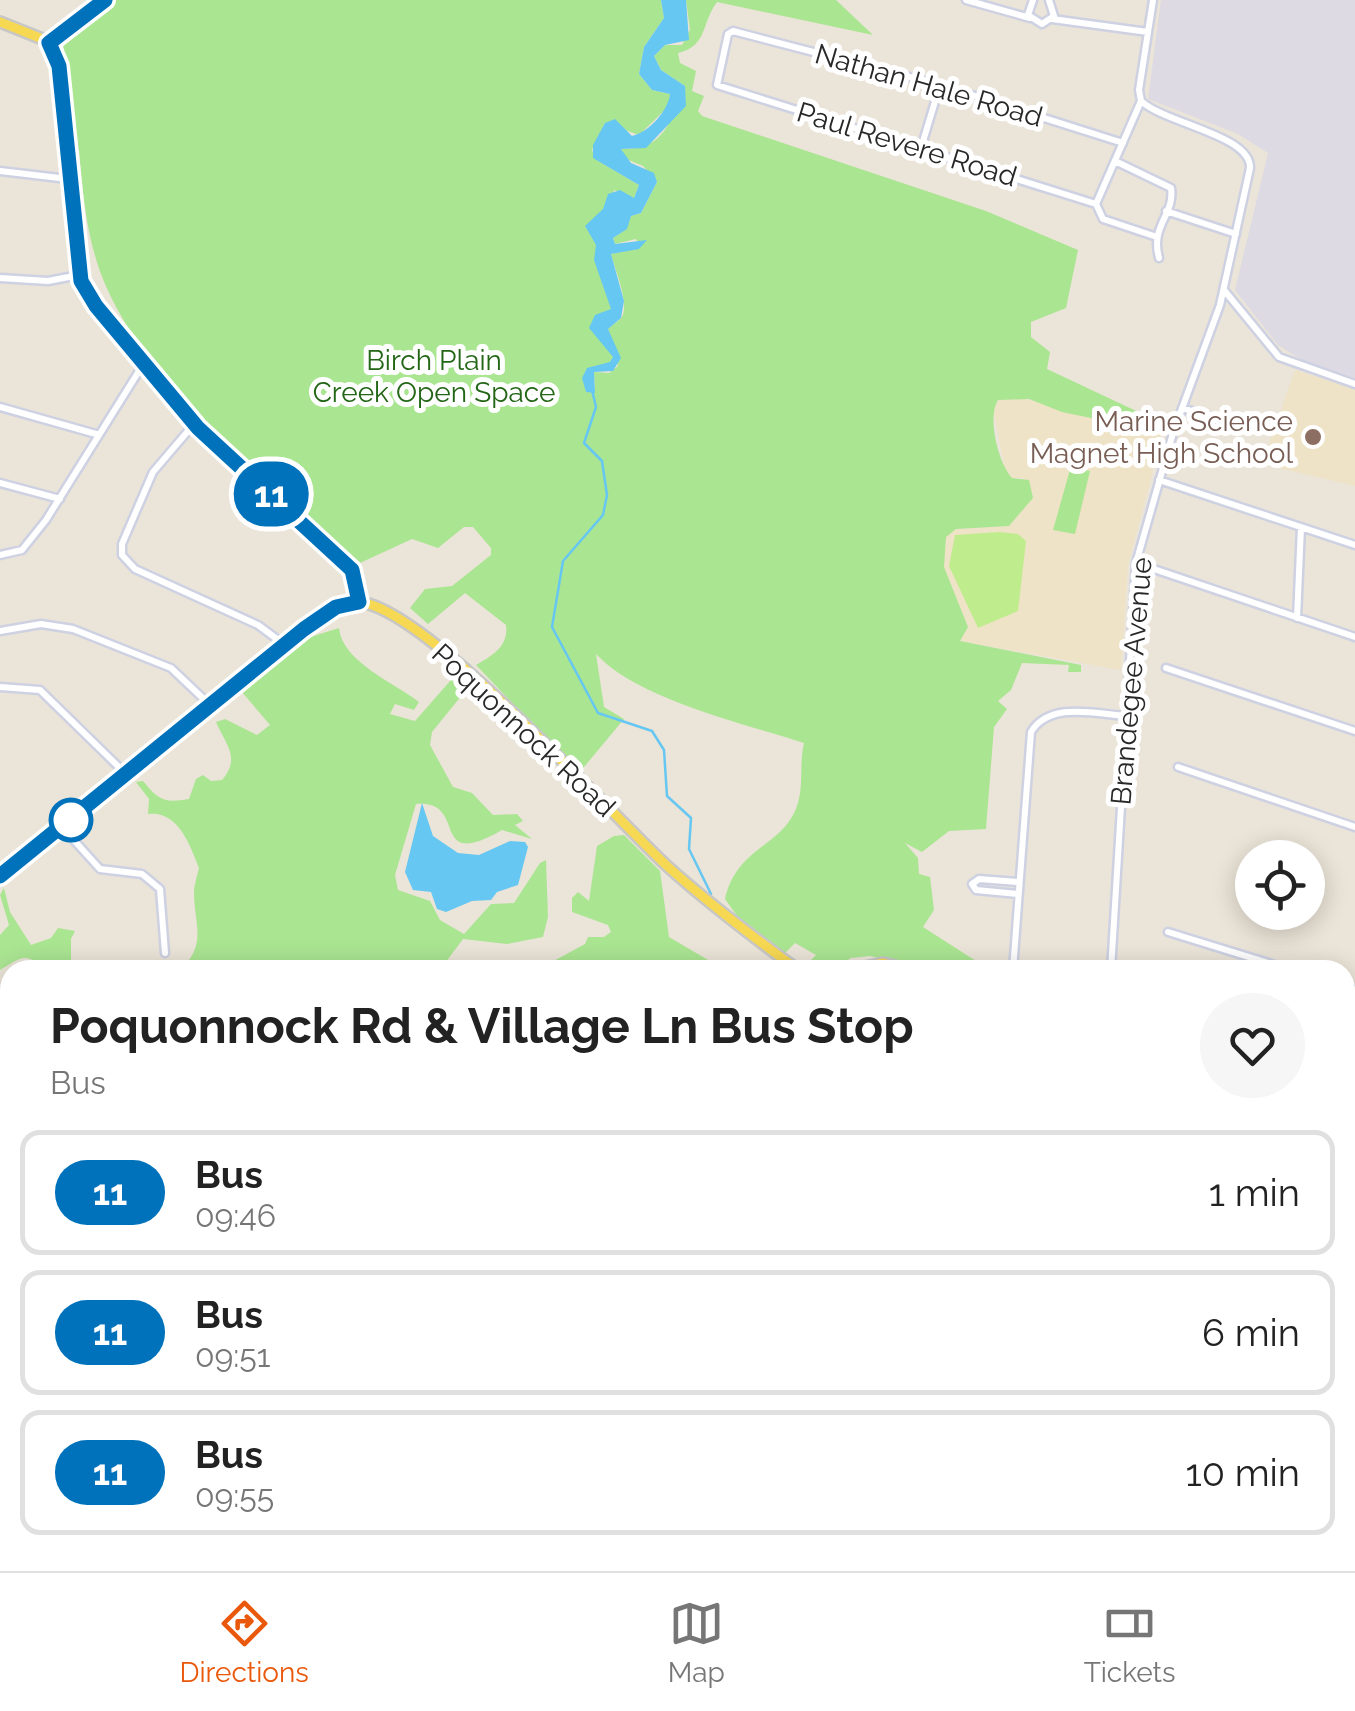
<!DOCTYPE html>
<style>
body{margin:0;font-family:Raleway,sans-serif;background:#f6f6f6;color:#222;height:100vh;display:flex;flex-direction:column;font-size:38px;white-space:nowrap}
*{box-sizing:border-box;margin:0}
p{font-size:32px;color:#767676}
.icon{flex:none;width:55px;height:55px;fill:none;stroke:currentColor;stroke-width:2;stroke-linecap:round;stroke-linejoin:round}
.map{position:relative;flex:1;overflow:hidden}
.panel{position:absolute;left:0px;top:960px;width:1355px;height:612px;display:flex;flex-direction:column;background:#fff;border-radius:30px 30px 0 0;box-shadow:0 5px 25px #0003}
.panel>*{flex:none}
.badge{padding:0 20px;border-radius:32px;font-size:35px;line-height:65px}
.tools{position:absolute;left:1235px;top:840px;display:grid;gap:20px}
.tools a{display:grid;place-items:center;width:90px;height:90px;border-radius:50%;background:#fff;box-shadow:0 5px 25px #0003;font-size:50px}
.map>.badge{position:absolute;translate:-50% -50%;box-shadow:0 0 0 5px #fff}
.round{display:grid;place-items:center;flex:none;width:105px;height:105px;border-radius:52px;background:#f6f6f6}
.headline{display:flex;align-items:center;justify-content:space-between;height:170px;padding:0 50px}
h1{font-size:48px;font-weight:700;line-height:75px}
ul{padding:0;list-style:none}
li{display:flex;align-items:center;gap:30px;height:125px;margin:0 20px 15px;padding:0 30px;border:5px solid #e0e0e0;border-radius:20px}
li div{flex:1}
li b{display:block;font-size:38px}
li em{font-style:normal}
li .badge{min-width:110px;font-weight:700;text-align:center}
.tabs{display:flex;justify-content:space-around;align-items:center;height:140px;border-top:2px solid #e0e0e0;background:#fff;font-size:28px;color:#767676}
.tabs a{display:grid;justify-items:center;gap:5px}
.tabs .selected{color:#ea580c}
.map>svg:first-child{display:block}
.industrial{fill:#dddae3}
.education{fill:#eee3c6}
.green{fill:#aae592}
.pitch{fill:#bfed8d}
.water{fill:#66c7f3}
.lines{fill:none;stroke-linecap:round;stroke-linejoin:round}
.stream{stroke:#66c7f3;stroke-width:2.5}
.minor-casing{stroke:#ced1e2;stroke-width:11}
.major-casing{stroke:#c7c7c7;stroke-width:14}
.minor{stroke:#fff;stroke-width:6}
.major{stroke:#f6d853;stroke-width:9}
.rail{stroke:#9b9eb3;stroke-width:2.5}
.line-casing{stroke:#fff;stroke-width:22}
.line{stroke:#0072bc;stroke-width:15}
.education-dot{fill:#8d6e63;stroke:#fff;stroke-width:4}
.stop-dot{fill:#fff;stroke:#0072bc;stroke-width:5}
.labels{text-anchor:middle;stroke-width:10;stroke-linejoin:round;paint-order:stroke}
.street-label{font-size:28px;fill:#282828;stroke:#fff}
.park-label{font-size:28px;fill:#236616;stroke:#fff}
.education-label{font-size:28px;fill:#785e54;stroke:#fff;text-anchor:end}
</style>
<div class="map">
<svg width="1355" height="1571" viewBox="0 0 1355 1571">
<rect width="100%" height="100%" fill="#ebe4d8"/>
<path class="industrial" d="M1161,0H1355V378L1305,362L1278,345L1235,290L1268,153L1238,134L1148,99Z"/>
<path class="education" d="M1295,370L1355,389V486L1262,464Z
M1016,397L1163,433L1128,565L1121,670L960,641L968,627L944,567L946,537L956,529L1009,526L1019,513L1024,478H1012L1005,469L993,409L998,400Z"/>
<path class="green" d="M114,0H661L664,18L644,47L639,74L652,90L670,94L669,106L639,135L605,123L592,150L597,160L639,185L634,198L614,190L605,240L618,302L604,324L617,361L588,372L595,392L594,372L609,373L618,366L608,329C611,325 617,323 621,318C631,306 614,267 611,254L640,248L636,239L615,244L613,238L626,229L631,216L641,213L657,182L643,166L626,159L621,149C665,150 669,123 685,86L661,70L654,56L665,45H682L690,30L686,0H836L873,35L717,2C701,23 708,46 678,53L680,63L696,71L692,91L704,96L698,111L702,116L986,211L1078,250L1066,308L1031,322V337L1050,352L1047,369L1168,426L1163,433L1062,412L1029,399L998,400C987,418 998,462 1012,478L1029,480L1033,498L1009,526L956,529L946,537L944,567L968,627L960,641L1081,665V672H1068L1069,665L1022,663L1011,690L998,701L1007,709L994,727L986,829L949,831L922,852L905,843L918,858L919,874L930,877L934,910L923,927L990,970H928L870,956L851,958L831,970L803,968L816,955L795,943L784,954L740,920L725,899C737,846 783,847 797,806C804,787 799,763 804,743C745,724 637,699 596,654L604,707L624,719L579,773L476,665C491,656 509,647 506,625L465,593L428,624L410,608L425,589L452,586L491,555V548L473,527H464L438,548L412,539L360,563C276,489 149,388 105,284C87,242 83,196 79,150H72L63,40Z
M1071,466L1090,471L1075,534L1053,530Z
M339,628C342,662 395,683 419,702L414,710L395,704L390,714L415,721L458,672L471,684L432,732L430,745L453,787L472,793L493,815L517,814L523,821L515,825L532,839L502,830C427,873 470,799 416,804L395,875L398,890L430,901L440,920L464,934L491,904L514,903L540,863L546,860L548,917L543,937L507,944L463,939L440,970H146L153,964L183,967C207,943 194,922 194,893C194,885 197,877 199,868C190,845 178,810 148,814L149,799L136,782L143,781C159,801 165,803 189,799L196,779L203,775L211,781L222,780C241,758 226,745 216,722L225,719L257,735L270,725L242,692L245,686L304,639Z
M624,835L660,871L669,937L725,970H537L585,944L588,937H604L611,932L608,925L572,912V898L578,892L589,901L597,846L614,836Z
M4,888L10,912L31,945L51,938L58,928L75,931L71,939V970H42C28,949 17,960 0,970V935L9,925L0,895Z
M809,1562L839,1571H471L463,1563Z
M1123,1562L1224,1563L1231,1571H1118Z
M209,1563H294L301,1571H251L249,1567L212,1571Z
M324,1563H430L439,1571H332Z"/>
<path class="pitch" d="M999,532L1018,534L1026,541L1018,611L978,628L949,566L955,535Z"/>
<path class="water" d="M661,0H686L689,40L665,45L654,56L661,70L685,86L686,106L646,148L621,149L631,163L654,173L657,182L641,213L631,216L627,229L613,238L615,244L647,240L639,249L611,254L624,301L621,318L608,329L621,358L613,371L594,372L595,393L586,392L582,378L587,368L610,362L613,357L589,328L595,315L611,309L594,260L596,245L585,226L603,209L608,194L620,190L634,198L639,185L593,158V145L605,123L615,119L632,136C649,132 668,111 670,94L652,90L639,74L644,47L664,18Z
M422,803L433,836L458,853L479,855L510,841L525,842L528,847L518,885L497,892L491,900L472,901L446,912L437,909L431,892L413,890L405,872Z"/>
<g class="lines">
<path class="stream" d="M592,390L596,407L584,443L602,461L607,495L603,515L563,561L552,627L598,713L652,731L664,750L667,796L691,818L689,849L711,894
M729,970L730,968
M596,1571L597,1562"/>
<g class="minor-casing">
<path id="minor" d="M966,0L1030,18
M1033,0L1028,15L1042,24L1054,16L1049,0
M1052,19L1148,32
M921,148L940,85
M1115,161L1171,188C1175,215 1150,225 1159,258
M0,171L68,179
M1096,204L717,85L728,34L733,31L940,85L1123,143
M1096,204L1141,101
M1096,204L1103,219L1154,236
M1166,211L1236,234
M0,278L48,281L79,275
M1224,290L1279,357L1355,384
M0,407L96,434
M1182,408L1241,426
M194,424L153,472L122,544V555L135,569L258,625L285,645
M1159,480L1355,545
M0,483L60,499
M0,555L22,550L46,520L144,363
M1136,563L1355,637
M1297,618L1301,527
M0,631L41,624L73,629L171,668L210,705
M1166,668L1355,731
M0,687L40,690L126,774
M1178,767L1355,827
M62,827L100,869L142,874L160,889L165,953
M0,876L304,629L336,607L359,602
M1018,894L976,890L972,884L979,879L1018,882
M1168,932L1291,970
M1013,970L1031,732C1050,701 1095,714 1126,716
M1111,970L1136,563L1173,433L1220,305L1250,168C1251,135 1166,124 1141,101L1139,90L1153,0
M1345,987L1355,990
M1345,1145L1355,1148
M1345,1294L1355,1295
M1345,1389L1355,1397
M308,1562L316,1571
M51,1571L55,1562"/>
</g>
<g class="major-casing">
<path id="major" d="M0,22L45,40L56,53L76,259L85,289L198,428L352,569L359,602C426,608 608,811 666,865C708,903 753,937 798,970
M49,43L105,0
M852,970L883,963L909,970
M1345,1064L1355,1068
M0,1349L10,1365
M122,1562L127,1571
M1018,1571L1020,1562"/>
</g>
<use href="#minor" class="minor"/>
<use href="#major" class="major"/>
<path class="rail" d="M0,1126L10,1143
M436,1562L445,1571"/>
</g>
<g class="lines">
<g class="line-casing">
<path id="line" d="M0,876L304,629L336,607L359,602L352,570L198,428L96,306L81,281L59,66L49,43L105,0"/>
</g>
<use href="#line" class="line"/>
</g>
<circle class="education-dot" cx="1313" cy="437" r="10"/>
<circle class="stop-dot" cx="71" cy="820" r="20"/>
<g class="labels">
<g class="street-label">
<text transform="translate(929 85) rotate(16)" y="10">Nathan Hale Road</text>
<text transform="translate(907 144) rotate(17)" y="10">Paul Revere Road</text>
<text transform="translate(1131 681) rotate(-85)" y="10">Brandegee Avenue</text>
<text transform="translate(524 730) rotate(43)" y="10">Poquonnock Road</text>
</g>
<g class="park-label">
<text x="434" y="370">Birch Plain<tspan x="434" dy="32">Creek Open Space</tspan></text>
</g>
<g class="education-label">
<text x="1293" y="431">Marine Science<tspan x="1293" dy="32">Magnet High School</tspan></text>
</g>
</g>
</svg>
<div class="tools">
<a><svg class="icon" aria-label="locate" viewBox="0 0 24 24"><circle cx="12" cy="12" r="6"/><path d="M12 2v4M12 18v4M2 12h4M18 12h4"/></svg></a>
</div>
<b class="badge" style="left:271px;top:494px;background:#0072bc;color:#fff">11</b>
<section class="panel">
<div class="headline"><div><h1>Poquonnock Rd &amp; Village Ln Bus Stop</h1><p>Bus</p></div><a class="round"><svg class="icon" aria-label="heart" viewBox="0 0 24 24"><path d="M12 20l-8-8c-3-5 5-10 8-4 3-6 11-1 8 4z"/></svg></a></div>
<ul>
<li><span class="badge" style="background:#0072bc;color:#fff">11</span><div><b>Bus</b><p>09:46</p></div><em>1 min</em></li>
<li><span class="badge" style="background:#0072bc;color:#fff">11</span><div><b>Bus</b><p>09:51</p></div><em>6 min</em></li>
<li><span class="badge" style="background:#0072bc;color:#fff">11</span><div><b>Bus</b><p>09:55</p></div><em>10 min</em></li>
</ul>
</section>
</div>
<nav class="tabs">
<a class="selected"><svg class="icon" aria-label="directions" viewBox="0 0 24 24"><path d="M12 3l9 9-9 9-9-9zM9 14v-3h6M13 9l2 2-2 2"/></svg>Directions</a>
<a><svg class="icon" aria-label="map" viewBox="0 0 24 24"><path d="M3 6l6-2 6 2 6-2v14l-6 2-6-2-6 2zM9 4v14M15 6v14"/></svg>Map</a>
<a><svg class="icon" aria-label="tickets" viewBox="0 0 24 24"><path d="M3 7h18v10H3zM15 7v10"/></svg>Tickets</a>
</nav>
